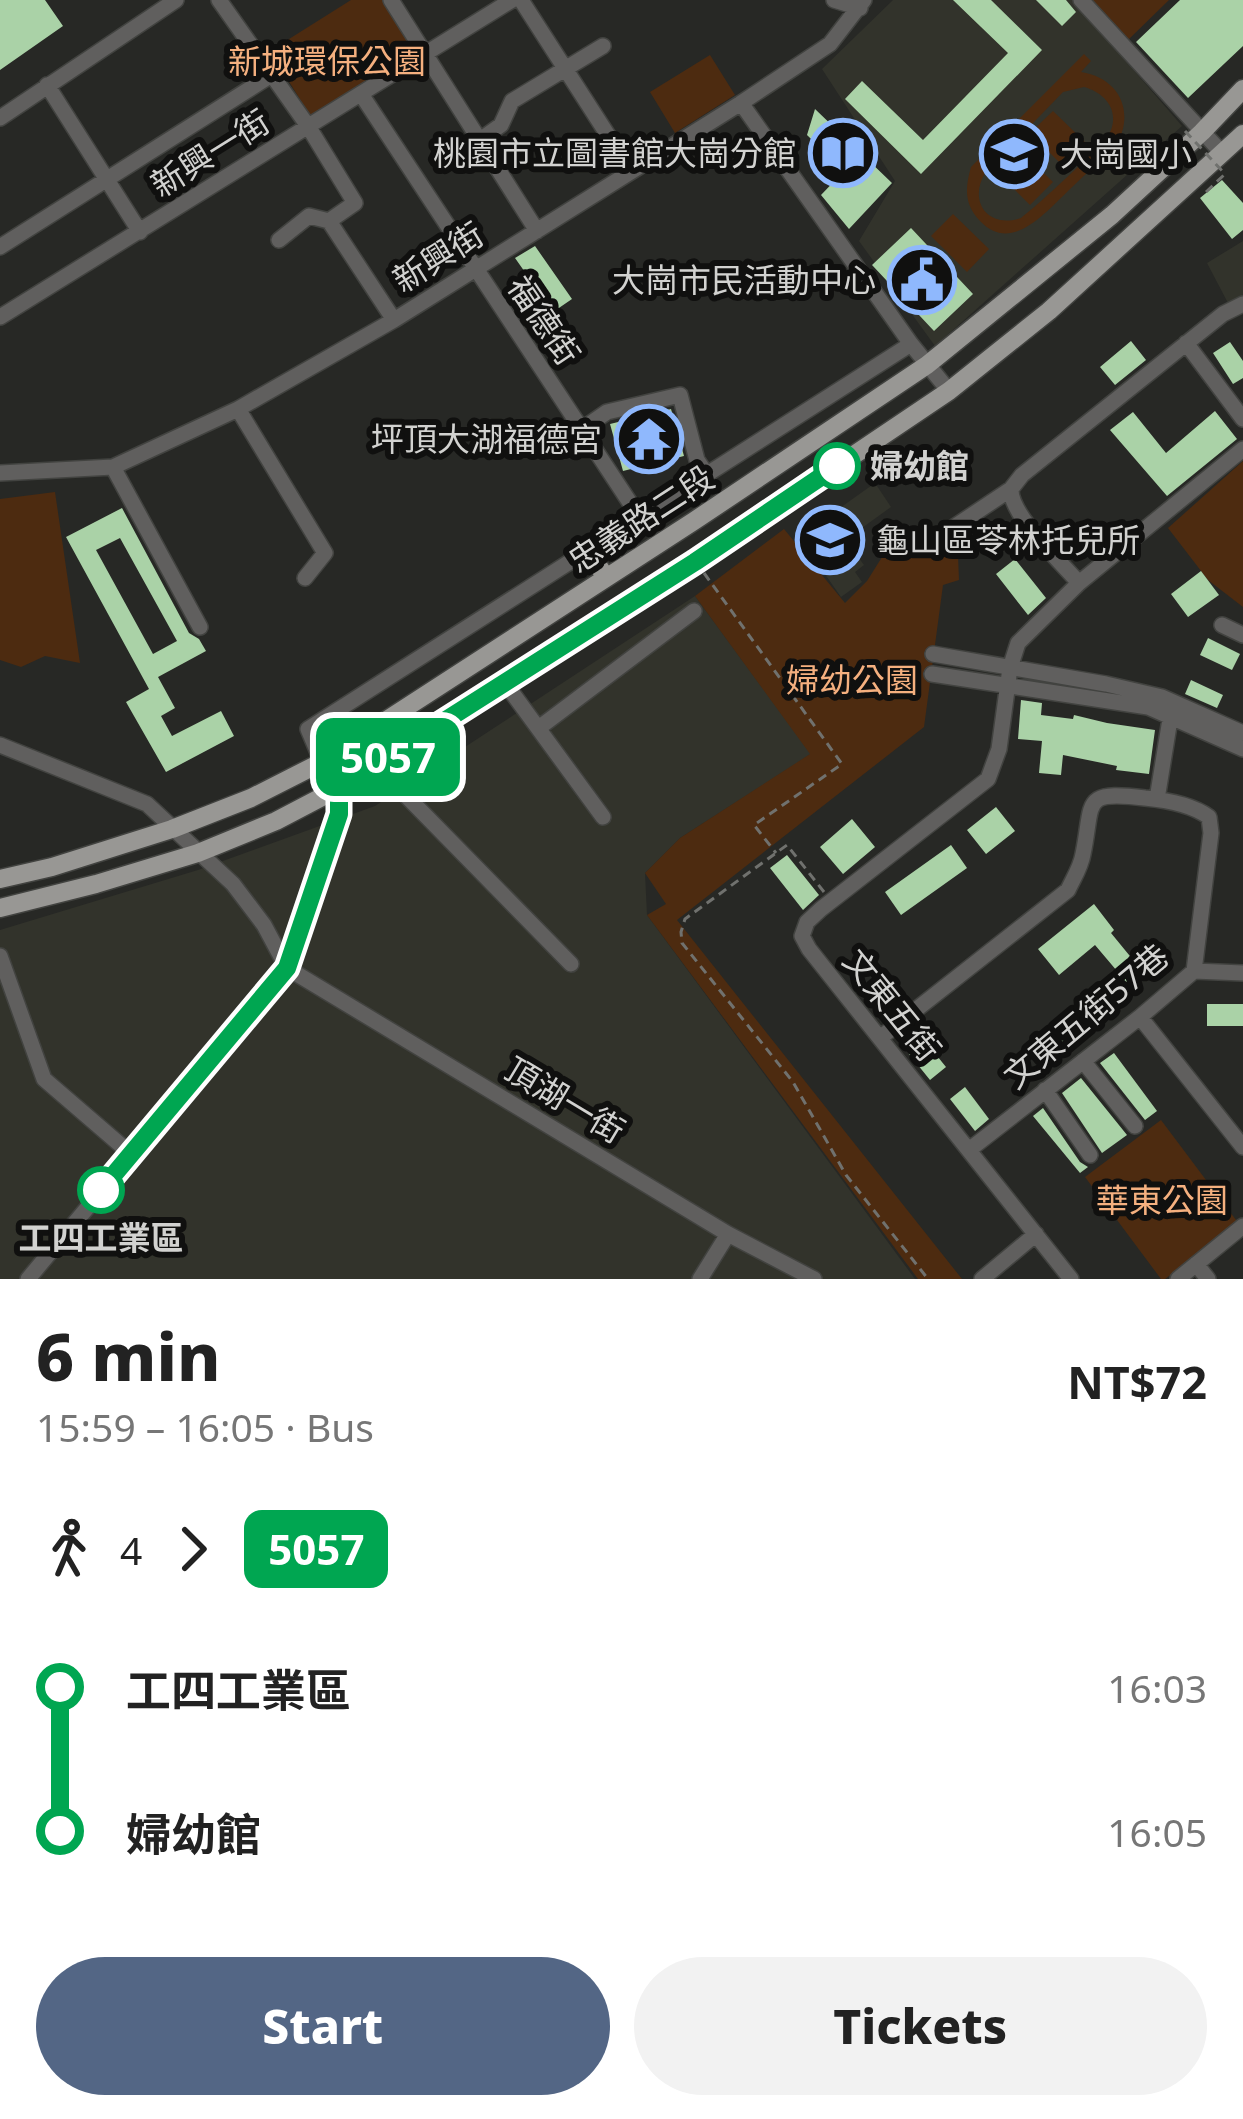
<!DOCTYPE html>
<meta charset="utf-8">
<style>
body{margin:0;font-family:"Noto Sans","Noto Sans TC",sans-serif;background:#f2f2f2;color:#222;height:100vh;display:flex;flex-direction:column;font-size:45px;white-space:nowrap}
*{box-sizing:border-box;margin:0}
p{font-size:39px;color:#767676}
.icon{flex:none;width:66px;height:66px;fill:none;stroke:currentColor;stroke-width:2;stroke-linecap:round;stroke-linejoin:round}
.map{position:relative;height:1279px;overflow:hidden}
.details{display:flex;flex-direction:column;background:#fff;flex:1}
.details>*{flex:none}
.badge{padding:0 24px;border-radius:18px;font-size:42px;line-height:78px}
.map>.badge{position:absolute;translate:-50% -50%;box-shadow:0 0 0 6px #fff}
.legs{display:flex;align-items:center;gap:18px;height:132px;padding:0 36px;font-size:39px}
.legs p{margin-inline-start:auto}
.head{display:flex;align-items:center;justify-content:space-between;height:204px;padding:0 36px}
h1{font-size:66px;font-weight:800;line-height:90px}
.cta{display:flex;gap:24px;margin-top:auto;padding:24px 36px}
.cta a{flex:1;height:138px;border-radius:72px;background:#536685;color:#fff;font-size:48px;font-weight:800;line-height:138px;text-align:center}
.cta a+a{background:#f2f2f2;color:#222}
ul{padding:0 36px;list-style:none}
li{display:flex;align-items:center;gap:42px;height:144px;font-size:45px}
li i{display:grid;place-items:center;width:18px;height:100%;margin:0 15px;background:currentColor}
li i::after{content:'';width:30px;height:30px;margin:-15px;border:9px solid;border-radius:50%;background:#fff}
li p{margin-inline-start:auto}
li:first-child i{background:linear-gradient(#0000 50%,currentColor 0)}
li:last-child i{background:linear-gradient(currentColor 50%,#0000 0)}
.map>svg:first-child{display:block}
.built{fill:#32332b}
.green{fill:#4d2b10;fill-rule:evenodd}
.building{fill:#aad2a7;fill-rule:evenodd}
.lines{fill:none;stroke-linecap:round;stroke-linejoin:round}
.minor-casing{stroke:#424340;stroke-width:18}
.major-casing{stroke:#424340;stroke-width:21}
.path{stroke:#70716e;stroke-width:3;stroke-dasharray:9 6;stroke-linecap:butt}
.minor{stroke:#605f5e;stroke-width:15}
.major{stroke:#989794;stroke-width:18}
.path-bridge{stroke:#70716e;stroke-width:3;stroke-dasharray:9 6;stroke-linecap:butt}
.line-1-casing{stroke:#fff;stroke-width:27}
.line-1{stroke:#00a651;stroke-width:18}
.stop-1-dot{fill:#fff;stroke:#00a651;stroke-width:6}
.labels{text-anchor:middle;stroke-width:12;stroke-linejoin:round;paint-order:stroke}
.park-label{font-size:33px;fill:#f5b07f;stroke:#10100f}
.street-label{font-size:33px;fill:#d2d2d0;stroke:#10100f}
.poi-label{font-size:33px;fill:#d2d2d0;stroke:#10100f;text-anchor:end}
.stop-label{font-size:33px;font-weight:bold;fill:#d2d2d0;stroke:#10100f;text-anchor:start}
</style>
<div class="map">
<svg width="1243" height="1279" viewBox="0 0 1243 1279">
<rect width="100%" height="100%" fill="#272825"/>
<path class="built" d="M893,0H1073L1182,126L935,346L859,241L895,181L822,69Z
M1243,241V298L1228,303L1207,263Z
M875,483L891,507L855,533L861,542L852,549L864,565L855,572L862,582L841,597L799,537Z
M695,596L811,754L680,838L645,873L647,915L915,1279H0V930L198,870L375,806Z"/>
<path class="green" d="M351,0H386L417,51L311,117L270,51Z
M1086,0H1169L1127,41Z
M1084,54L1091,61L1081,72C1119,78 1135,111 1117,144C1100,160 1084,176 1068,191C1045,213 1011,254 980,221C964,204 965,188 971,167ZM1084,87C1103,92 1119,108 1111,130C1106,143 1036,207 1021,218C988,229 968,202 985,173L1063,92Z
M710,55L735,95L675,133L650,92Z
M1053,111L1089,146L1066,169L1030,133Z
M1017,147L1053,182L1030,205L995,170Z
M953,214L989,249L967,272L931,236Z
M1243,461V607L1208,580L1168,528Z
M55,492L80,663L45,656L21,667L0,660V499Z
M784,529L845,603L867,581L889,546L923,531L958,555L959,580L943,585L924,727L677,920L962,1279H918L647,915L666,904L645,873L680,838L810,754L695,596Z
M1161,1120L1239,1224L1165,1279H1161L1085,1177Z"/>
<path class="building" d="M0,0H45L63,26L0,70Z
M953,0H991L1042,50L921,174L845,99L862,81L923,140L1008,53Z
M1036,0H1066L1076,12L1062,26Z
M1180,0H1243V46L1188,98L1136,42Z
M815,109L892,183L849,229L821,195L844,171L807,135Z
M1222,180L1243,203V230L1232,239L1200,198Z
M911,228L973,294L934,331L872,265Z
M535,246L572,299L553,312L515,258Z
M1131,341L1146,360L1115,385L1100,367Z
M1230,342L1243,361V378L1233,384L1213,353Z
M671,409L684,456L623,471L610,424Z
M1215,411L1237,439L1167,496L1110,430L1133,412L1166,453Z
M122,508L189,633L199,639L206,651L158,677L175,708L161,716L172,736L221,711L234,736L166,772L126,702L149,689L66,537ZM120,538L177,641L153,654L96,550Z
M1015,559L1046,598L1028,615L996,574Z
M1201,571L1219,595L1188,617L1171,594Z
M1208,638L1240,654L1232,670L1200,655Z
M1191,680L1223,695L1217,708L1185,694Z
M1021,700L1042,703L1041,715L1073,719L1074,715L1107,723L1155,730L1149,774L1116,770L1117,766L1063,755L1061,775L1039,773L1042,741L1018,739Z
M996,807L1015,831L986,854L967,830Z
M852,819L875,847L843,874L820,847Z
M951,845L967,868L901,915L885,892Z
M787,855L819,895L803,910L770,868Z
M1094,904L1114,930L1111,933L1143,972L1128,984L1095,945L1059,975L1038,949Z
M1207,1004H1243V1026H1207Z
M1087,1019L1096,1031L1065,1055L1055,1043Z
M925,1041L946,1067L930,1080L909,1054Z
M1114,1053L1157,1111L1145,1120L1100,1063Z
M1081,1078L1127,1135L1102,1153L1062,1093Z
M965,1087L989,1119L975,1131L950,1099Z
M1043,1108L1080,1162L1088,1167L1080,1173L1033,1116Z"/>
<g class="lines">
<g class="minor-casing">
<path id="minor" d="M219,0L308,126L355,203L329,221L394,320
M391,0L537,231
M521,0L631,171
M834,0L860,8
M1081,0L1223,154
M47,85L140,232
M361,94L640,518
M741,103L911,344L949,391
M0,118L176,0
M480,140L501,125L512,101L603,46
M279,240L309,216L329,221
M0,247L273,74
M0,317L512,0
M1186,343L1243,419
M238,409L325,553L305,578
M581,430L607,412L680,395L697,460L707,475
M113,467L200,627
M0,473L113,467L238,409L394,320L741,103L830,44L864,0
M933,541L1011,489
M1079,583C1061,562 1010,515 1011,489L1022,475L1223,314L1243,304
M1222,625L1243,635
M933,654L1106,684L1162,697L1243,733
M932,674L1148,707L1243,749
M505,683L603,817
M540,727L694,611
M0,745L147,804L233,884L264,925L287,968
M376,765L571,964
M1157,799L1172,707
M0,956L44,1079L131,1154
M287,968L728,1234L814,1279
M1194,971L1243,973
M1140,1017L1243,1147
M880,1038L1068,890C1073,879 1081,867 1083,854C1094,802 1080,790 1145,798C1166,800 1191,804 1209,817L1211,833L1194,971L1140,1017L969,1150
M1083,1061L1135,1126
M1045,1090L1090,1155
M1196,1264L1208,1279
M28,1279L287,968L339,814V788L322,762L308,729L911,344
M700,1279L728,1234
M982,1279L1036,1234
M1071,1279L809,949L802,936L807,922L821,909L988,779L999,749L1010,668L1018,643L1079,583L1243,449
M1178,1279L1243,1226"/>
</g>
<g class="major-casing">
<path id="major" d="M589,551L606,578
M0,879L52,867L172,829L251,798L322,762L694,521L927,365L1112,215L1202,132L1243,89
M0,908L96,884L198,853L276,821L339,788L695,562L949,391L1049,311L1243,134"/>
</g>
<path class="path" d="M1206,192L1225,174
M704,573L842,764L754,825L776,853
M824,892L787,845L685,919L681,932L682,943L793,1082L846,1175L928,1279"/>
<use href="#minor" class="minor"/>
<use href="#major" class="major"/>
<path class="path-bridge" d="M1185,131L1225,174"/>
</g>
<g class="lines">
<g class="line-1-casing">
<path id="line-1" d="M101,1190L287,968L339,814V788L695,562L837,466"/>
</g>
<use href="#line-1" class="line-1"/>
</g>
<defs>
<g id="library-ring" transform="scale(3.45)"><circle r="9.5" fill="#10100f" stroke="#8fb8fd" stroke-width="1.5"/><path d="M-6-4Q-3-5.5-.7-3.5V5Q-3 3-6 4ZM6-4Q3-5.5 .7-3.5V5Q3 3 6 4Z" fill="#8fb8fd"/></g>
<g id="school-ring" transform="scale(3.45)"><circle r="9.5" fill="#10100f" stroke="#8fb8fd" stroke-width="1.5"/><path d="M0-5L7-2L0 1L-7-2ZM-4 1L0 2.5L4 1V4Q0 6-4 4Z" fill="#8fb8fd"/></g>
<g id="civic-ring" transform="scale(3.45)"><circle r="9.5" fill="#10100f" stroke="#8fb8fd" stroke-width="1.5"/><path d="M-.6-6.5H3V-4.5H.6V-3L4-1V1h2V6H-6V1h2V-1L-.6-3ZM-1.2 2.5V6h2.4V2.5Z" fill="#8fb8fd"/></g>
<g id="temple-ring" transform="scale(3.45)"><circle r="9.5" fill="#10100f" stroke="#8fb8fd" stroke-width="1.5"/><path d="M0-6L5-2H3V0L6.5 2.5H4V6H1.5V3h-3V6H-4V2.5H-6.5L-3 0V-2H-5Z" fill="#8fb8fd"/></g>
</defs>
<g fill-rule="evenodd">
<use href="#library-ring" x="843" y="153"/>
<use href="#school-ring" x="1014" y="154"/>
<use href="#civic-ring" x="922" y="280"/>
<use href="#temple-ring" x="649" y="439"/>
<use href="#school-ring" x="830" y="540"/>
</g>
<g class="stop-1-dot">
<circle cx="837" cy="466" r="21"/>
<circle cx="101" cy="1190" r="21"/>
</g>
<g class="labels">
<g class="park-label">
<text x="327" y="73">新城環保公園</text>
<text x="852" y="692">婦幼公園</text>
<text x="1162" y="1212">華東公園</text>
</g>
<g class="street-label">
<text transform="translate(210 153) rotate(-32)" y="12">新興一街</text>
<text transform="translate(438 257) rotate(-32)" y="12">新興街</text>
<text transform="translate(544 320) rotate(56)" y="12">福德街</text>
<text transform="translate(641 519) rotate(-33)" y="12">忠義路二段</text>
<text transform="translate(892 1005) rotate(51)" y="12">文東五街</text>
<text transform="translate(1086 1016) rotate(-40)" y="12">文東五街57巷</text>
<text transform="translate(565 1100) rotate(31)" y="12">頂湖一街</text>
</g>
<g class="poi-label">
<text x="796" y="165">桃園市立圖書館大崗分館</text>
<text x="1060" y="166" text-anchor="start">大崗國小</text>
<text x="876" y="292">大崗市民活動中心</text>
<text x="602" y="451">坪頂大湖福德宮</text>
<text x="876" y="552" text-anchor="start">龜山區苓林托兒所</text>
</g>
<g class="stop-label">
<text x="870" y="478">婦幼館</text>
<text x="101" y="1250" text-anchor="middle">工四工業區</text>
</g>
</g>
</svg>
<b class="badge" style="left:388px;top:757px;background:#00a651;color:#fff">5057</b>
</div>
<section class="details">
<div class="head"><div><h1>6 min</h1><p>15:59 – 16:05 · Bus</p></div><b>NT$72</b></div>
<div class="legs"><svg class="icon" aria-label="walk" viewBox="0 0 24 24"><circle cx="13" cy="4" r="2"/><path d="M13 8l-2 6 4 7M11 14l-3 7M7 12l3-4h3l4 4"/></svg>4<svg class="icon" aria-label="forward" viewBox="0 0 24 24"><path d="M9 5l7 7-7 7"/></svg><b class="badge" style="background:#00a651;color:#fff">5057</b></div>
<ul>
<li><i style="color:#00a651"></i><b>工四工業區</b><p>16:03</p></li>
<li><i style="color:#00a651"></i><b>婦幼館</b><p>16:05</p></li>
</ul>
<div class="cta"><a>Start</a><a>Tickets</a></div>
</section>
